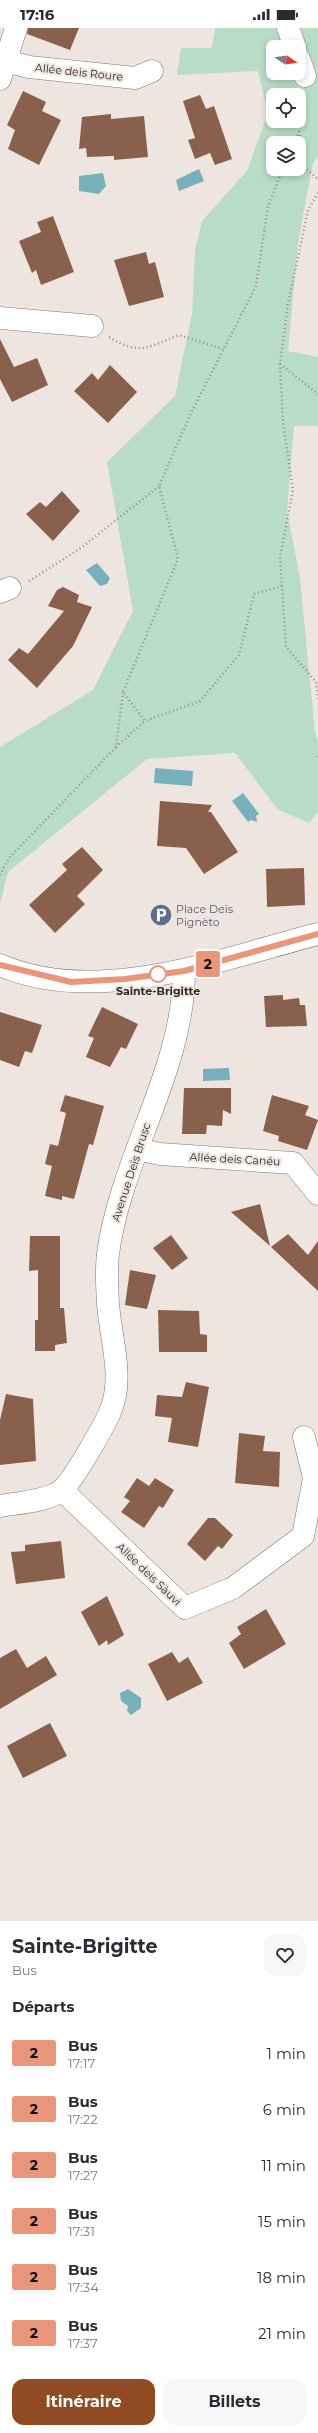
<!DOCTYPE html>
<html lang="fr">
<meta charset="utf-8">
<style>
body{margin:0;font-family:Montserrat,sans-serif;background:#f7f7f7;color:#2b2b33;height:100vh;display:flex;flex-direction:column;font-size:15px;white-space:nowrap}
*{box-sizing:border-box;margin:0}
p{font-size:13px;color:#7c7c81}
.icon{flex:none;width:22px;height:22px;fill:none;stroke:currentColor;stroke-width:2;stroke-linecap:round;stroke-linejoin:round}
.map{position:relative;height:1893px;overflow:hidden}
.drawer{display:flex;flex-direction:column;background:#fff;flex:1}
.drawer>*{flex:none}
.badge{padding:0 8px;border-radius:3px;font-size:14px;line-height:26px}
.needle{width:26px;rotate:103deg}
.tools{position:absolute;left:266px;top:12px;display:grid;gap:8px}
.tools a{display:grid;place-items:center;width:40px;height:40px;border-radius:8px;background:#fff;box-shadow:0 2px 6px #0003;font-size:20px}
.map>.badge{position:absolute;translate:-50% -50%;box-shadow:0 0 0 2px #fff}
h2{padding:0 12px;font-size:15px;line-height:36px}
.round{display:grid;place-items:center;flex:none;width:42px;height:42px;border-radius:12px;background:#f7f7f7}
.headline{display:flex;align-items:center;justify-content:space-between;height:68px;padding:0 12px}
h1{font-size:19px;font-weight:700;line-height:30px}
.action{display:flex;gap:8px;margin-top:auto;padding:8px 12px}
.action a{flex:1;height:46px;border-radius:12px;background:#904b22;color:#fff;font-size:16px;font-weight:700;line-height:46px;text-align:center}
.action a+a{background:#f7f7f7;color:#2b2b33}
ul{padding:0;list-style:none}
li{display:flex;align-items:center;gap:12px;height:56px;padding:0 12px}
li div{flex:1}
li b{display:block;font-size:15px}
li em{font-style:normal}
li .badge{min-width:44px;font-weight:700;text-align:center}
.status{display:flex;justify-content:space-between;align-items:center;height:28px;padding:0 20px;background:#fff;direction:ltr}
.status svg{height:11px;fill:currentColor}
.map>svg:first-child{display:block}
.green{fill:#b8dcc6;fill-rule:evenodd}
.water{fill:#77b0bb}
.building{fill:#89604c}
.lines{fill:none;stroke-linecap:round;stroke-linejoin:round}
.minor-casing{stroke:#807773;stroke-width:23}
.path{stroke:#948d8a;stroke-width:2.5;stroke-dasharray:1 3;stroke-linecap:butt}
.minor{stroke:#fff;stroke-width:22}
.line-casing{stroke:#fff;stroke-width:9}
.line{stroke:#e9967a;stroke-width:6}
.stop-dot{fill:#fff;stroke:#e9967a;stroke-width:2}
.labels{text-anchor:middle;stroke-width:4;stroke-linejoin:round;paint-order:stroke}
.street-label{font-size:11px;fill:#2e2a28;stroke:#efe5e0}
.service-label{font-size:11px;fill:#4e5e75;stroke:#efe5e0;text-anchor:start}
.stop-label{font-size:11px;font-weight:bold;fill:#2e2a28;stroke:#efe5e0}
</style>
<div class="status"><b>17:16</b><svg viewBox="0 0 49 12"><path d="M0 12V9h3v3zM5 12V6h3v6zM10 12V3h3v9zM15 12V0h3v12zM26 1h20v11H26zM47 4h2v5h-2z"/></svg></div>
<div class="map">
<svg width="318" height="1893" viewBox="0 0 318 1893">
<rect width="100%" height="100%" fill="#efe5e0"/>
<path class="green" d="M215,0H318V129L313,135L298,215L288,323L318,329V398H294L287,483L300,550L315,705L318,713V784L309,795L277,781L235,725L147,731L8,844L0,876V719L93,662L133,583L107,434L175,368L192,286L195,223L202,193L247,143L268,85L258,43L177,47L181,20H212ZM273,19H299V45H273ZM273,67H299V93H273ZM273,115H299V141H273Z"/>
<path class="water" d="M199,141L204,153L179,163L176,152Z
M103,145L106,158L99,166L79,163V148Z
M97,535L110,550L107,556L100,558L86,542Z
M155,740L193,743L192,758L154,755Z
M243,765L259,786L256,788L257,794L251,792L248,794L232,773Z
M229,1040L230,1052L203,1053V1041Z
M128,1661L141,1670V1680L131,1687L127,1683L128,1678L121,1673L120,1665Z"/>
<path class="building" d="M28,0H79L70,22L27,6Z
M23,63L46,74L42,83L61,92L39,137L8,121L15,102L7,97Z
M200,67L206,81L214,78L232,131L215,137L210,125L195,131L188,112L195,110L183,73Z
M111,86V91L144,88L148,129L114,132V128L87,129L86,120L79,121L82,89Z
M53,188L74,244L41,257L36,242L32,245L19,213L41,204L37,194Z
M146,224L149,236L155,234L164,269L129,278L114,232Z
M0,311L14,339L37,330L48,357L12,374L0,351Z
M110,337L137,364L108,395L74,363L92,345L98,352Z
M62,463L80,483L53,513L26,486L40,474L46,479Z
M63,559L79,567L77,574L92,579L73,618L37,660L8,632L19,620L28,626L64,583L48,578L57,562Z
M160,773L212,777L208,784H211L238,824L204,846L186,820L157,818Z
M82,819L103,842L77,868L85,876L55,905L29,877L67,842L62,836Z
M304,840L305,877L267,879L266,841Z
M283,967V972L299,970L300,977H305L307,998L266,999L264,968Z
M102,979L138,996L126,1021L121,1019L110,1039L86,1029L94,1010L88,1008Z
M0,984L42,997L32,1025L25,1023L19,1039L0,1032Z
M184,1060H231V1086L223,1082L222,1098L207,1097L206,1106H182Z
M65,1067L104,1078L93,1117L89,1116L74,1171L62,1168V1172L45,1168L52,1138L45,1136L50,1116L58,1118L66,1085L60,1083Z
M272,1067L309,1078L305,1087L318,1092L307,1122L278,1113L279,1108L263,1103Z
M260,1176L270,1218L231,1184Z
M288,1206L308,1227L318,1213V1263L271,1219Z
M171,1207L188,1230L172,1242L153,1220Z
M30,1208H60V1280H64L67,1315L55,1317V1323H35V1292H38V1242L29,1243Z
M130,1242L156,1247L147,1281L125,1277Z
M158,1282L199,1283L200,1306L207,1307V1324H159Z
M186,1354L209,1359L198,1419L168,1414L172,1390L155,1388L157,1367L182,1369Z
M6,1366L33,1371L36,1433L0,1437V1392Z
M239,1405L265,1408L263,1423L280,1424L279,1459L235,1455Z
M137,1450L149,1458L155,1450L174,1462L163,1480L159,1478L144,1500L121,1484L130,1473L124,1469Z
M208,1490H215L233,1507L222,1521L218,1518L205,1533L187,1516Z
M61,1513L65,1550L16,1556L11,1524L25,1523V1517Z
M107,1568L124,1607L108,1617L107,1612L99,1618L81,1584Z
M266,1581L286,1616L244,1641L229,1615L241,1606L237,1599Z
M16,1621L27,1640L46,1628L57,1647L0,1681V1630Z
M172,1624L179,1635L188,1629L203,1655L167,1673L148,1636Z
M50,1695L67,1728L23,1750L7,1718Z"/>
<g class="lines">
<g class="minor-casing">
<path id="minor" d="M288,0L295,19
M299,31L305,48
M6,33L29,39L135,50L152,43
M0,51L16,0
M0,290L92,298
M0,564L10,560
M0,937C98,979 221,931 318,906
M137,1121L160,1126L293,1135L318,1166
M62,1462L185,1580L233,1560L303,1508L314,1450L304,1409
M0,1478C17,1475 49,1473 62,1462C74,1451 103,1400 110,1384C125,1350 110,1309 108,1275C107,1259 106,1241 108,1226C121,1128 184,1042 184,943"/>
</g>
<path class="path" d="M299,103L305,140L318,151
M294,115L299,103L303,69
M318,165L308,182L288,276L280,336L283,394L293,462L280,529L286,619L316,654L318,671
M109,309C140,328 148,319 179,307L223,321
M280,336L318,366
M29,553L81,520L159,458
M282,558L254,566L239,627L200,673L145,693L123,664L178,531L159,458L191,385L256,258L268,178L283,141
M116,719L145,693
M318,728V731
M0,847L9,830L116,719L123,664"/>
<use href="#minor" class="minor"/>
</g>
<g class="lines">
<g class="line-casing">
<path id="line" d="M0,937L71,954L125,951L184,943L318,906"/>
</g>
<use href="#line" class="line"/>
</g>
<defs>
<g id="parking-disc" transform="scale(1.15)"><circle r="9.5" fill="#5c6f8a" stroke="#efe5e0"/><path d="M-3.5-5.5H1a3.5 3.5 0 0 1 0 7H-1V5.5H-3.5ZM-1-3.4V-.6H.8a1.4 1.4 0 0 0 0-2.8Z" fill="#fff"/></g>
</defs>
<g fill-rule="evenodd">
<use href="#parking-disc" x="161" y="887"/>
</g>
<circle class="stop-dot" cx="158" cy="946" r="8"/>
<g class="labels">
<g class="street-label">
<text transform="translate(79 44) rotate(6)" y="4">Allée deis Roure</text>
<text transform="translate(235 1131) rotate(3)" y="4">Allée deis Canéu</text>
<text transform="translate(131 1144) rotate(-72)" y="4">Avenue Deïs Brusc</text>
<text transform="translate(149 1546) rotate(44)" y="4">Allée deis Sàuvi</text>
</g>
<g class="service-label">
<text x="176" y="885">Place Deïs<tspan x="176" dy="13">Pignèto</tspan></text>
</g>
<g class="stop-label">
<text x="158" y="967">Sainte-Brigitte</text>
</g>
</g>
</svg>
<div class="tools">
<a><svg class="needle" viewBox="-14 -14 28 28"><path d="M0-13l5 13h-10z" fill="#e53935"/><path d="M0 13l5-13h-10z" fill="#7c7c81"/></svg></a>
<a><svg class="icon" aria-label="locate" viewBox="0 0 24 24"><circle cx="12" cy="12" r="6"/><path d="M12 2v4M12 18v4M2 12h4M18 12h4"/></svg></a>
<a><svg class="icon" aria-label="layers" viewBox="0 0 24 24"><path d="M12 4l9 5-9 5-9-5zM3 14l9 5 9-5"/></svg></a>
</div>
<b class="badge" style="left:208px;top:936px;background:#e9967a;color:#111">2</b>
</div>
<section class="drawer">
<div class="headline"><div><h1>Sainte-Brigitte</h1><p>Bus</p></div><a class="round"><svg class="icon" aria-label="heart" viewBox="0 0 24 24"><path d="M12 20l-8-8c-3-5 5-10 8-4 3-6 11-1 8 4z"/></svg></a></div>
<h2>Départs</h2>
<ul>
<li><span class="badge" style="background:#e9967a;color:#111">2</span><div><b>Bus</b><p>17:17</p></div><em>1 min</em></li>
<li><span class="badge" style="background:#e9967a;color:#111">2</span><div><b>Bus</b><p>17:22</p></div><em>6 min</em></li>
<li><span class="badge" style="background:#e9967a;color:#111">2</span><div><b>Bus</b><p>17:27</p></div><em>11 min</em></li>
<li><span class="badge" style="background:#e9967a;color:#111">2</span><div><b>Bus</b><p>17:31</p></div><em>15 min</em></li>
<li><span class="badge" style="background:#e9967a;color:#111">2</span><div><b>Bus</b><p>17:34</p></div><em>18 min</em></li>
<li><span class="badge" style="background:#e9967a;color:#111">2</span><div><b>Bus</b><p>17:37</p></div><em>21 min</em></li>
</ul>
<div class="action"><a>Itinéraire</a><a>Billets</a></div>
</section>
